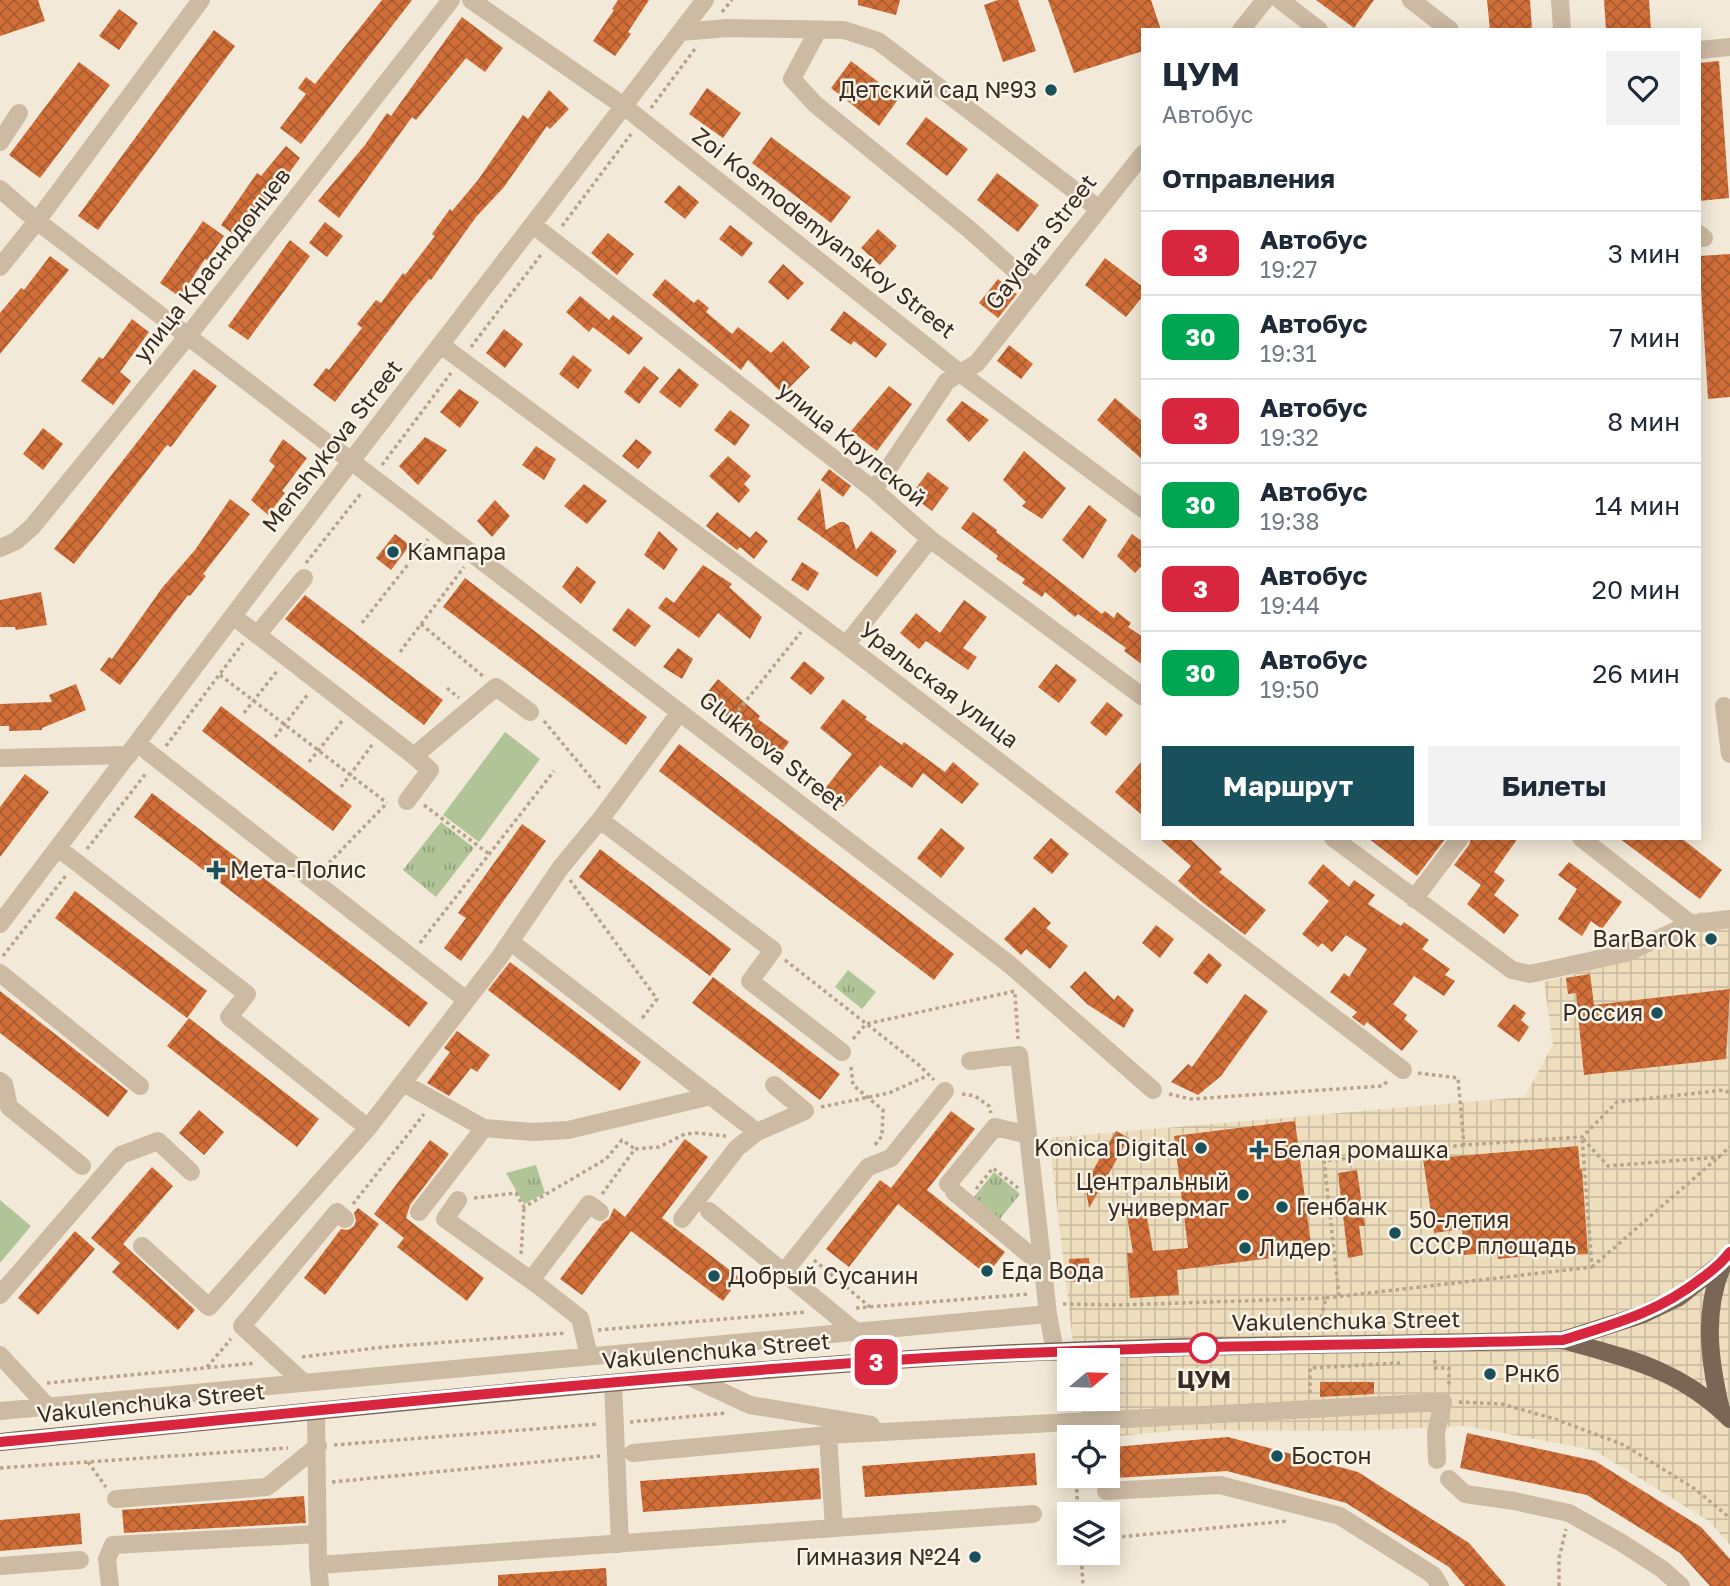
<!DOCTYPE html>
<html lang="ru">
<meta charset="utf-8">
<style>
body{margin:0;font-family:"Golos Text",sans-serif;background:#f2f2f3;color:#1f2937;height:100vh;display:flex;flex-direction:column;font-size:26px;white-space:nowrap}
*{box-sizing:border-box;margin:0}
p{font-size:23px;color:#747a83}
.icon{flex:none;width:38px;height:38px;fill:none;stroke:currentColor;stroke-width:2;stroke-linecap:round;stroke-linejoin:round}
.map{position:relative;flex:1;overflow:hidden}
.details{position:absolute;left:1141px;top:28px;width:560px;height:812px;display:flex;flex-direction:column;background:#fff;border-radius:0px;box-shadow:0 4px 18px #0003}
.details>*{flex:none}
.badge{padding:0 14px;border-radius:10px;font-size:24px;line-height:46px}
.needle{width:46px;rotate:71deg}
.controls{position:absolute;left:1057px;top:1348px;display:grid;gap:14px}
.controls a{display:grid;place-items:center;width:63px;height:63px;border-radius:0px;background:#fff;box-shadow:0 4px 18px #0003;font-size:35px}
.map>.badge{position:absolute;translate:-50% -50%;box-shadow:0 0 0 4px #fff}
h2{padding:0 21px;font-size:26px;line-height:63px}
.round{display:grid;place-items:center;flex:none;width:74px;height:74px;border-radius:0px;background:#f2f2f3}
.headline{display:flex;align-items:center;justify-content:space-between;height:119px;padding:0 21px}
h1{font-size:33px;font-weight:700;line-height:52px}
.action{display:flex;gap:14px;margin-top:auto;padding:14px 21px}
.action a{flex:1;height:80px;border-radius:0px;background:#18505c;color:#fff;font-size:28px;font-weight:700;line-height:80px;text-align:center}
.action a+a{background:#f2f2f3;color:#1f2937}
ul{padding:0;list-style:none}
li{display:flex;align-items:center;gap:21px;height:84px;padding:0 21px;border-top:2px solid #e0e1e3}
li div{flex:1}
li b{display:block;font-size:26px}
li em{font-style:normal}
li .badge{min-width:77px;font-weight:700;text-align:center}
.map>svg:first-child{display:block}
.grass{fill:url(#grass-tufts)}
.pitch{fill:#b0c497}
.plaza{fill:url(#plaza-grid)}
.building{fill:url(#building-cross-hatch)}
.lines{fill:none;stroke-linecap:round;stroke-linejoin:round}
.path{stroke:#b8a48d;stroke-width:3.5;stroke-dasharray:3.5 3.5;stroke-linecap:butt}
.minor{stroke:#ccbaa3;stroke-width:18}
.major{stroke:#7a6655;stroke-width:18}
.line-casing{stroke:#fff;stroke-width:16}
.line{stroke:#d7263d;stroke-width:10}
.poi-dot{fill:#18505c;stroke:#fbf3e5;stroke-width:2.5}
.stop-dot{fill:#fff;stroke:#d7263d;stroke-width:3.5}
.labels{text-anchor:middle;stroke-width:5;stroke-linejoin:round;paint-order:stroke}
.poi-label{font-size:23px;fill:#372d26;stroke:#fbf3e5;text-anchor:start}
.street-label{font-size:23px;fill:#372d26;stroke:#fbf3e5}
.stop-label{font-size:23px;font-weight:bold;fill:#372d26;stroke:#fbf3e5}
</style>
<div class="map">
<svg width="1730" height="1586" viewBox="0 0 1730 1586">
<defs>
<pattern id="grass-tufts" width="24" height="20" patternUnits="userSpaceOnUse" patternTransform="scale(1.75)"><rect width="24" height="20" fill="#b0c497"/><path d="M3 7l-1-3M5 7V3M7 7l1-3M15 17l-1-3M17 17v-4M19 17l1-3" fill="none" stroke="#90a07b"/></pattern>
<pattern id="plaza-grid" width="8" height="8" patternUnits="userSpaceOnUse" patternTransform="scale(1.75)"><rect width="8" height="8" fill="#edddbd"/><path d="M0 4h8M4 0v8" fill="none" stroke="#ccbea2"/></pattern>
<pattern id="building-cross-hatch" width="8" height="8" patternUnits="userSpaceOnUse" patternTransform="scale(1.75)"><rect width="8" height="8" fill="#d16e38"/><path d="M0 0l8 8M0 8l8-8" fill="none" stroke="#aa5b2f"/></pattern>
</defs>
<rect width="100%" height="100%" fill="#f3e9d8"/>
<path class="grass" d="M441,822L474,848L436,897L403,870Z
M848,970L876,992L862,1009L835,987Z
M536,1165L545,1193L524,1204L506,1173Z
M994,1172L1020,1194L1000,1219L974,1197Z"/>
<path class="pitch" d="M505,732L540,759L479,842L443,815Z
M0,1200L31,1226L0,1263Z"/>
<path class="plaza" d="M1730,910V1545L1709,1521L1594,1450L1465,1426L1349,1431L1181,1430L1108,1437H1084L1079,1398H1108V1360H1075L1049,1138L1525,1097L1553,1044L1544,982L1651,953L1681,938L1691,913Z"/>
<path class="building" d="M0,0H38L45,21L0,36Z
M382,0H412L301,144L280,128L306,94L298,88L306,77L315,84Z
M618,0H649L628,32L631,34L615,56L593,41L614,10L612,9Z
M858,0H900L896,15L858,5Z
M998,0H1018L1036,51L1003,62L984,5Z
M1048,0H1151L1161,30H1143V51L1074,73Z
M1316,0H1374L1354,28Z
M1487,0H1530L1532,30H1490Z
M1604,0H1649L1651,30H1606Z
M119,9L138,23L119,50L99,36Z
M462,17L503,48L485,72L466,58L416,120L412,117L339,218L318,201L365,145L387,113L391,116Z
M214,30L235,46L98,230L78,216Z
M851,61L899,98L879,126L831,88Z
M1719,61L1729,198L1699,201V63Z
M79,62L110,85L40,178L9,155Z
M707,88L741,113L723,138L689,114Z
M549,90L569,109L550,129L547,126L504,187L476,217L431,280L429,279L405,309L335,402L313,385L326,368L329,370L362,328L357,324L376,300L381,303L403,273L405,275L435,236L432,234L450,209L452,211L478,180L523,115L528,119Z
M926,117L968,149L947,176L906,144Z
M771,137L851,197L831,223L752,163Z
M286,146L300,158L240,239L221,225L257,173L261,176Z
M997,173L1039,205L1018,232L977,200Z
M679,185L699,202L685,219L664,202Z
M203,221L224,236L207,260L205,259L180,297L160,283Z
M325,222L343,236L327,257L309,243Z
M730,225L753,243L742,257L719,239Z
M878,229L897,246L880,265L861,248Z
M608,233L634,254L617,275L591,253Z
M290,240L310,256L248,340L228,326Z
M1730,254V397L1708,399L1699,256Z
M50,256L69,270L0,354V313L21,288L24,290Z
M1105,258L1143,287V296L1126,317L1085,285Z
M783,264L804,283L788,300L768,282Z
M665,279L694,303L698,299L709,308L706,312L732,334L738,327L771,353L783,341L810,367L783,394L748,360L741,370L652,295Z
M998,279L1017,294L998,318L979,303Z
M580,296L609,320L613,315L643,338L629,355L593,327L589,332L566,312Z
M844,311L887,344L876,358L854,341L851,345L830,330Z
M132,319L149,332L120,372L131,381L113,405L81,381L99,357L103,359Z
M504,329L523,344L505,368L486,353Z
M1009,345L1033,364L1021,379L997,361Z
M573,355L592,370L578,389L559,374Z
M644,366L659,378L639,404L624,392Z
M679,368L699,385L680,408L659,392Z
M194,369L217,386L171,447L167,445L74,564L54,549Z
M889,386L912,404L877,451L851,431Z
M459,389L479,402L460,428L440,412Z
M1115,398L1143,422V460L1097,420Z
M962,401L989,420L969,442L946,420Z
M730,410L750,425L735,446L714,430Z
M43,428L63,444L43,470L23,454Z
M425,437L447,450L418,485L399,466Z
M283,439L307,458L282,491L285,493L268,515L251,500L275,466L269,461Z
M636,439L652,452L638,469L622,456Z
M536,446L556,459L544,480L522,465Z
M1024,451L1066,488L1042,519L1022,506L1026,502L1003,480Z
M728,456L751,476L744,484L750,490L739,503L709,476Z
M829,469L851,486L843,497L821,480Z
M928,472L949,488L932,511L911,495Z
M584,484L607,501L587,524L564,506Z
M820,488L826,530L840,522H844L849,526L856,550L871,531L897,551L877,577L797,519Z
M230,499L250,514L203,574L206,576L190,596L188,595L120,685L100,670L109,657L112,659L162,588L195,550Z
M495,500L510,516L492,537L477,521Z
M1089,505L1107,520L1083,559L1062,540Z
M717,512L750,538L756,531L768,541L754,559L740,547L737,550L706,526Z
M973,512L997,530L996,532L1102,614L1105,611L1114,618L1117,612L1131,623L1128,627L1143,637V665L1124,651L1126,648L1078,614L1075,617L1045,592L1042,597L1022,583L1025,579L996,559L998,556L961,528Z
M659,531L678,549L664,570L644,555Z
M395,534L410,545L391,570L376,558Z
M1132,534L1143,542V564L1135,573L1117,556Z
M802,562L819,573L808,591L791,580Z
M703,565L732,584L729,587L762,617L750,639L718,613L699,638L658,608L666,597L674,603Z
M577,566L596,582L581,604L562,587Z
M465,578L647,717L626,745L443,607Z
M41,592L47,625L16,630L15,627H0V600Z
M305,595L443,700L424,725L285,619Z
M964,600L987,617L963,648L977,657L968,670L926,641L919,649L900,633L916,613L940,633Z
M628,608L651,626L635,647L612,630Z
M678,648L693,659L682,679L663,667Z
M804,661L825,678L811,695L790,678Z
M1056,664L1077,680L1059,703L1038,687Z
M718,679L760,716L758,719L789,742L778,757L703,698Z
M76,684L86,710L42,728V730L9,731V726H0V704L52,702L49,695Z
M843,699L867,717L865,719L902,745L904,742L945,772L953,762L979,784L962,804L923,773L912,788L880,765L843,807L824,790L852,754L820,728Z
M1107,702L1123,715L1106,736L1090,723Z
M221,706L352,806L333,831L202,731Z
M679,744L954,954L934,980L659,771Z
M1143,760V816L1115,792Z
M25,774L49,792L0,857V807Z
M152,793L428,1003L409,1027L134,817Z
M522,824L546,841L461,961L444,948L466,918L458,913Z
M941,828L965,848L941,878L917,858Z
M1051,838L1069,854L1052,874L1033,858Z
M1159,838H1189L1222,869L1219,872L1266,910L1245,935L1202,902L1178,881L1191,866Z
M1368,838H1446L1417,876Z
M1471,838H1518L1494,872L1505,880L1494,895L1519,915L1504,934L1467,904L1481,885L1454,865L1469,845Z
M1619,838H1681L1722,870L1700,899Z
M600,849L731,949L710,976L579,877Z
M1569,862L1622,902L1602,929L1591,921L1582,936L1558,919L1577,889L1558,875Z
M1323,864L1349,887L1354,880L1375,895L1368,904L1401,926L1404,922L1429,940L1422,949L1450,969L1445,975L1455,981L1444,996L1414,976L1393,1004L1407,1015L1404,1019L1418,1031L1402,1051L1367,1022L1364,1026L1352,1017L1357,1012L1330,992L1344,973L1349,977L1367,949L1346,935L1332,952L1322,943L1318,947L1302,934L1329,901L1308,883Z
M75,891L207,991L187,1018L55,918Z
M1034,907L1051,923L1046,928L1068,946L1050,969L1026,949L1021,955L1004,939Z
M1156,925L1174,939L1160,958L1142,943Z
M1209,953L1222,965L1207,984L1193,973Z
M510,962L641,1062L620,1091L488,990Z
M1085,971L1114,1000L1118,995L1134,1010L1124,1028L1087,1004L1070,987Z
M1590,974L1594,1005L1730,989L1726,1059L1584,1075L1576,993L1568,994L1566,978Z
M713,977L840,1074L820,1100L692,1003Z
M0,991L128,1091L108,1117L0,1033Z
M1245,994L1268,1011L1221,1076L1198,1095L1171,1082L1188,1064L1192,1067Z
M1514,1004L1526,1013L1521,1020L1529,1027L1519,1042L1497,1026Z
M189,1018L319,1119L297,1147L167,1046Z
M457,1031L490,1055L477,1072L471,1068L449,1096L427,1083L450,1052L444,1048Z
M199,1110L224,1132L204,1155L179,1133Z
M951,1111L975,1129L927,1190L1005,1252L987,1275L898,1204L849,1267L826,1249L880,1180L891,1188Z
M1295,1121L1312,1253L1177,1270L1179,1295L1130,1298L1127,1253H1133L1127,1215L1146,1212L1153,1251L1188,1248L1174,1136Z
M1116,1131L1129,1138L1089,1208L1085,1184Z
M685,1139L708,1157L662,1218L740,1278L723,1301L631,1231L582,1295L560,1279L603,1223L609,1219L614,1208L625,1217Z
M430,1140L449,1154L410,1205L406,1218L484,1278L467,1301L397,1247L404,1238L374,1214Z
M1578,1146L1580,1169H1582L1588,1254L1551,1256V1254L1498,1259L1497,1252L1464,1255L1462,1229L1434,1233L1423,1159Z
M152,1167L173,1186L123,1244L195,1310L178,1330L112,1272L120,1263L91,1238Z
M1357,1170L1365,1226H1359L1363,1255L1348,1258L1338,1173Z
M358,1208L379,1224L325,1295L304,1278L341,1229L348,1230L354,1226L356,1221L354,1213Z
M75,1231L95,1249L38,1315L18,1298Z
M1089,1258L1091,1280L1070,1282L1069,1259Z
M1320,1382H1374V1394L1320,1397Z
M1467,1433L1595,1461L1701,1527L1730,1559V1586H1710L1680,1553L1587,1495L1460,1468Z
M1228,1437L1358,1472L1469,1543L1506,1586H1465L1449,1567L1346,1503L1227,1471L1116,1478L1114,1447Z
M1035,1453L1037,1485L865,1497L862,1466Z
M819,1468L821,1499L643,1512L640,1481Z
M304,1496L306,1523L124,1533L122,1510Z
M80,1513L82,1544L0,1551V1520Z
M606,1568L607,1586H498V1575Z"/>
<g class="lines">
<path class="path" d="M722,12L732,0
M651,108L697,46
M562,226L631,134
M471,347L543,252
M382,465L451,373
M306,563L362,492
M362,623L428,539
M421,624L484,677
M400,652L464,567
M220,675L387,803
M447,688L459,698
M244,713L277,671
M544,721L602,791
M725,727L801,632
M275,737L308,694
M166,746L243,643
M309,762L342,721
M341,787L372,745
M424,805L489,854
M87,849L147,772
M324,868L387,803
M570,880L657,999L640,1021
M420,943L554,771
M3,956L67,874
M785,960L919,1065L934,1080
M1015,994L1018,1039
M853,1039L866,1024L1015,991
M851,1067L853,1085L883,1110L882,1136L875,1145
M1418,1073L1458,1078L1464,1145L1582,1137L1617,1102L1724,1090L1730,1093
M962,1094L975,1096L989,1106L991,1113
M1169,1094L1191,1099L1382,1086L1389,1080
M821,1107L889,1093L929,1075
M1583,1139L1608,1166L1720,1157
M976,1189L993,1168L1018,1188
M602,1194L635,1149L659,1147L685,1134L696,1133L726,1136
M474,1198L516,1193L524,1207L606,1159L622,1140L635,1149
M353,1204L424,1114
M521,1254L524,1207
M814,1260L870,1307
M1592,1267L1730,1147
M1339,1296L1324,1161L1464,1145
M1326,1298L1592,1267L1582,1137
M1063,1304L1121,1305L1326,1298L1320,1323
M856,1308L1030,1294
M598,1330L806,1312
M302,1357L384,1347L566,1333
M1435,1360V1368H1449V1387
M207,1367L231,1339
M47,1383L256,1363
M1310,1393V1368L1400,1363
M1459,1402L1502,1404L1555,1419L1624,1445L1695,1489L1730,1518
M630,1422L727,1413
M334,1445L598,1424
M88,1462L106,1487
M0,1468L288,1448
M1076,1475L1078,1514
M332,1482L600,1456
M1108,1538L1287,1521
M1081,1552L1083,1586
M1559,1586V1558L1566,1529"/>
<path class="minor" d="M471,0L625,107L960,373L1143,509
M1280,0L1319,30
M1411,0L1450,30
M1560,0L1562,30
M818,30L792,79L815,104L970,230L1036,289
M1241,30L1265,0
M681,32L727,28L844,30L878,41L1099,209
M1699,50L1730,47
M0,142L19,113
M0,189L37,221L1009,964L1153,1090
M533,225L874,490L930,539L1143,697
M1699,234L1704,238
M0,267L37,221L201,0
M441,345L846,645L1403,1070
M874,490L947,381L977,363L1143,154
M0,548L16,541L32,527L187,337L451,0
M233,616L414,756L496,687L530,712
M257,635L304,578
M846,645L930,539
M1724,706L1730,754
M138,744L465,999
M0,758L129,755
M407,801L430,770L414,756
M600,820L680,712
M1333,838L1512,970L1530,974L1626,953L1691,924
M1581,838L1691,924L1730,919
M58,848L247,994L229,1017L368,1128
M1414,899L1460,838
M0,924L276,559L705,0
M511,942L757,1132L805,1111L774,1085
M0,973L140,1086
M970,1061L1019,1055L1048,1314L1055,1352
M0,1081L4,1084L9,1107L82,1166
M403,1083L484,1128L533,1132L568,1130L711,1096
M948,1184L995,1127L1028,1135
M954,1192L1042,1265
M458,1200L445,1219L539,1286L580,1318L589,1356
M709,1211L856,1332
M419,1212L484,1128
M682,1219L737,1148L757,1132
M142,1246L209,1307L368,1128L499,958L561,867L600,820L773,950L750,981L842,1052
M784,1272L868,1167L891,1158L945,1091
M531,1280L589,1204L600,1212
M0,1295L121,1155L158,1141L191,1172
M0,1355L48,1407
M690,1377L750,1405L871,1425
M304,1383L242,1326L337,1212L345,1219
M613,1384L620,1544
M0,1411L1048,1314
M316,1412L318,1565L834,1528L828,1435
M633,1453L828,1435L1443,1402L1436,1433L1437,1460
M1449,1479L1465,1494L1514,1501L1569,1513L1622,1543L1662,1569L1681,1586
M1106,1491L1220,1485L1340,1516L1433,1575L1440,1586
M116,1499L267,1487L318,1446
M834,1528L1033,1514
M318,1565L320,1586
M0,1566L80,1560
M110,1586L107,1559L113,1545L317,1534"/>
<path class="major" d="M1563,1340C1629,1359 1679,1369 1730,1419
M1721,1410C1709,1360 1702,1308 1725,1260
M0,1442C308,1412 617,1379 926,1358C1138,1344 1351,1346 1563,1340L1641,1315L1679,1297L1723,1262"/>
</g>
<g class="lines">
<g class="line-casing">
<path id="line" d="M0,1442C308,1412 617,1378 926,1358C1138,1345 1351,1346 1563,1340C1617,1323 1657,1313 1702,1278C1713,1270 1722,1263 1730,1252"/>
</g>
<use href="#line" class="line"/>
</g>
<g class="poi-dot">
<circle cx="1051" cy="90" r="7"/>
<circle cx="393" cy="552" r="7"/>
<path d="M212.5 859.5h7v7h7v7h-7v7h-7v-7h-7v-7h7z"/>
<circle cx="1711" cy="939" r="7"/>
<circle cx="1657" cy="1013" r="7"/>
<circle cx="1201" cy="1148" r="7"/>
<path d="M1255.5 1139.5h7v7h7v7h-7v7h-7v-7h-7v-7h7z"/>
<circle cx="1243" cy="1195" r="7"/>
<circle cx="1282" cy="1207" r="7"/>
<circle cx="1395" cy="1233" r="7"/>
<circle cx="1245" cy="1248" r="7"/>
<circle cx="987" cy="1271" r="7"/>
<circle cx="714" cy="1276" r="7"/>
<circle cx="1490" cy="1374" r="7"/>
<circle cx="1277" cy="1456" r="7"/>
<circle cx="975" cy="1557" r="7"/>
</g>
<circle class="stop-dot" cx="1204" cy="1348" r="14"/>
<g class="labels">
<g class="poi-label">
<text x="1037" y="98" text-anchor="end">Детский сад №93</text>
<text x="407" y="560">Кампара</text>
<text x="230" y="878">Мета-Полис</text>
<text x="1697" y="947" text-anchor="end">BarBarOk</text>
<text x="1643" y="1021" text-anchor="end">Россия</text>
<text x="1187" y="1156" text-anchor="end">Konica Digital</text>
<text x="1273" y="1158">Белая ромашка</text>
<text x="1229" y="1190" text-anchor="end">Центральный<tspan x="1229" dy="26">универмаг</tspan></text>
<text x="1296" y="1215">Генбанк</text>
<text x="1409" y="1228">50-летия<tspan x="1409" dy="26">СССР площадь</tspan></text>
<text x="1259" y="1256">Лидер</text>
<text x="1001" y="1279">Еда Вода</text>
<text x="728" y="1284">Добрый Сусанин</text>
<text x="1504" y="1382">Рнкб</text>
<text x="1291" y="1464">Бостон</text>
<text x="961" y="1565" text-anchor="end">Гимназия №24</text>
</g>
<g class="street-label">
<text transform="translate(824 233) rotate(38)" y="8">Zoi Kosmodemyanskoy Street</text>
<text transform="translate(1041 242) rotate(-52)" y="8">Gaydara Street</text>
<text transform="translate(212 265) rotate(-52)" y="8">улица Краснодонцев</text>
<text transform="translate(852 444) rotate(39)" y="8">улица Крупской</text>
<text transform="translate(332 446) rotate(-52)" y="8">Menshykova Street</text>
<text transform="translate(939 685) rotate(37)" y="8">Уральская улица</text>
<text transform="translate(772 751) rotate(38)" y="8">Glukhova Street</text>
<text transform="translate(1346 1321) rotate(-1)" y="8">Vakulenchuka Street</text>
<text transform="translate(716 1351) rotate(-5)" y="8">Vakulenchuka Street</text>
<text transform="translate(151 1403) rotate(-6)" y="8">Vakulenchuka Street</text>
</g>
<g class="stop-label">
<text x="1204" y="1388">ЦУМ</text>
</g>
</g>
</svg>
<div class="controls">
<a><svg class="needle" viewBox="-14 -14 28 28"><path d="M0-13l5 13h-10z" fill="#e53935"/><path d="M0 13l5-13h-10z" fill="#747a83"/></svg></a>
<a><svg class="icon" aria-label="locate" viewBox="0 0 24 24"><circle cx="12" cy="12" r="6"/><path d="M12 2v4M12 18v4M2 12h4M18 12h4"/></svg></a>
<a><svg class="icon" aria-label="layers" viewBox="0 0 24 24"><path d="M12 4l9 5-9 5-9-5zM3 14l9 5 9-5"/></svg></a>
</div>
<b class="badge" style="left:876px;top:1362px;background:#d7263d;color:#fff">3</b>
<section class="details">
<div class="headline"><div><h1>ЦУМ</h1><p>Автобус</p></div><a class="round"><svg class="icon" aria-label="heart" viewBox="0 0 24 24"><path d="M12 20l-8-8c-3-5 5-10 8-4 3-6 11-1 8 4z"/></svg></a></div>
<h2>Отправления</h2>
<ul>
<li><span class="badge" style="background:#d7263d;color:#fff">3</span><div><b>Автобус</b><p>19:27</p></div><em>3 мин</em></li>
<li><span class="badge" style="background:#00a651;color:#fff">30</span><div><b>Автобус</b><p>19:31</p></div><em>7 мин</em></li>
<li><span class="badge" style="background:#d7263d;color:#fff">3</span><div><b>Автобус</b><p>19:32</p></div><em>8 мин</em></li>
<li><span class="badge" style="background:#00a651;color:#fff">30</span><div><b>Автобус</b><p>19:38</p></div><em>14 мин</em></li>
<li><span class="badge" style="background:#d7263d;color:#fff">3</span><div><b>Автобус</b><p>19:44</p></div><em>20 мин</em></li>
<li><span class="badge" style="background:#00a651;color:#fff">30</span><div><b>Автобус</b><p>19:50</p></div><em>26 мин</em></li>
</ul>
<div class="action"><a>Маршрут</a><a>Билеты</a></div>
</section>
</div>
